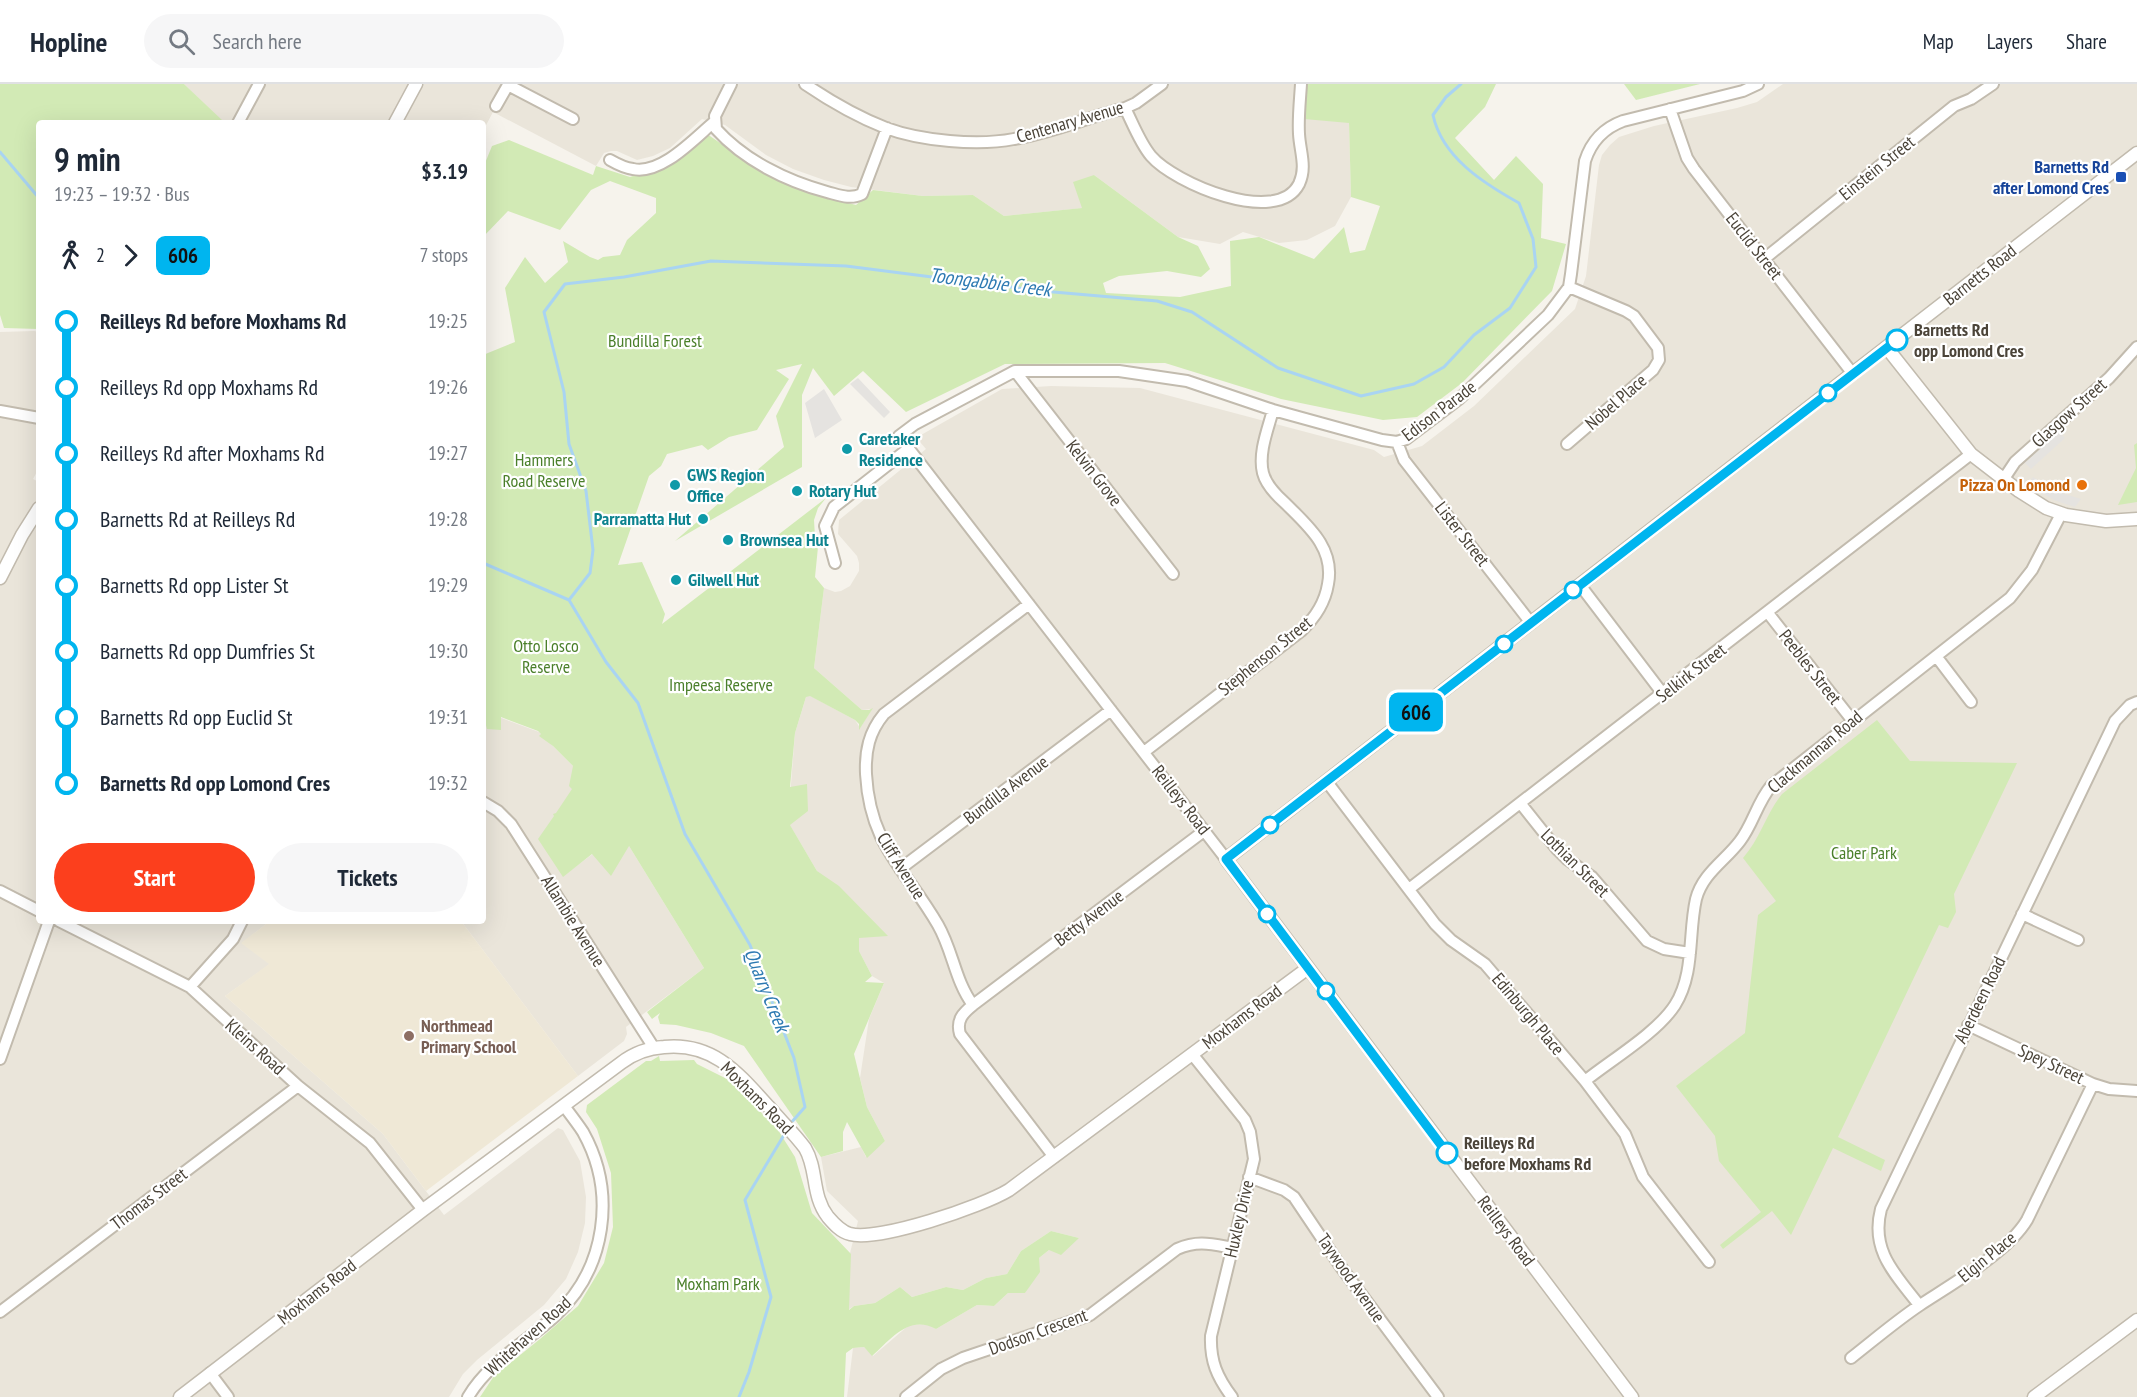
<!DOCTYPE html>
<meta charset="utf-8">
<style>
body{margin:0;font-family:"PT Sans Narrow",sans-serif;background:#f6f6f7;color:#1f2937;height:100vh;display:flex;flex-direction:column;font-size:22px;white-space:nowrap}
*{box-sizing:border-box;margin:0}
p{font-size:20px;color:#747a83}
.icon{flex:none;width:33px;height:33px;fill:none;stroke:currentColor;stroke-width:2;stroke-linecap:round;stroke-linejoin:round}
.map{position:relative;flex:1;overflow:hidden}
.drawer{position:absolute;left:36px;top:36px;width:450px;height:804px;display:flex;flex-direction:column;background:#fff;border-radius:6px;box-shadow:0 6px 24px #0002}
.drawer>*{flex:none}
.badge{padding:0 12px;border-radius:9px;font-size:21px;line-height:39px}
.map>.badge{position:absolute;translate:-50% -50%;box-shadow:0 0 0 3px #fff}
.legs{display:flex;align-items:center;gap:9px;height:66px;padding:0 18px;font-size:20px}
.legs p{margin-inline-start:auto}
.overview{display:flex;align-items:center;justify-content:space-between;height:102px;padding:0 18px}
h1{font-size:33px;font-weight:700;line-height:45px}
.primary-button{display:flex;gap:12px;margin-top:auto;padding:12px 18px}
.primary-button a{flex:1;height:69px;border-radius:36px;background:#fc3f1d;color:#fff;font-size:24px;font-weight:700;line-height:69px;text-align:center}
.primary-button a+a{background:#f6f6f7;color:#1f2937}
ul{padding:0 18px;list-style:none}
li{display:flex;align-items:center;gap:21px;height:66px;font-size:22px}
li i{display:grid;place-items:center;width:9px;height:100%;margin:0 8px;background:currentColor}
li i::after{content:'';width:15px;height:15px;margin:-8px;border:4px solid;border-radius:50%;background:#fff}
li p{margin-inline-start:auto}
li:first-child i{background:linear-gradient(#0000 50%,currentColor 0)}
li:last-child i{background:linear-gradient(currentColor 50%,#0000 0)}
header{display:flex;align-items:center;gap:36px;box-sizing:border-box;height:84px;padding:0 30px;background:#fff;border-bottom:2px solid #e0e1e3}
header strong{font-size:28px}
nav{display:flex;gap:33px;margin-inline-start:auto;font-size:21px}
.search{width:420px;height:54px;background:#f6f6f7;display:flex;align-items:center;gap:15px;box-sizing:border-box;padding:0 21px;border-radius:33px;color:#747a83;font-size:22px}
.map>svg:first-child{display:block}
.residential{fill:#eae5da}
.education{fill:#efe8d6}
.green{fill:#d2eab5}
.parking{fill:#e5e3e0}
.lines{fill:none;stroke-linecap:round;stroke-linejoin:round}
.stream{stroke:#a9d4f2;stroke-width:3}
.minor-casing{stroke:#c2bbae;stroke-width:14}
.tertiary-casing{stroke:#c2bbae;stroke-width:15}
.minor{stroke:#fff;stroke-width:10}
.tertiary{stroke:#fff;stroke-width:12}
.line-1-casing{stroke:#fff;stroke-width:14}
.line-1{stroke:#00b5ef;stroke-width:9}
.transit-dot{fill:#1a4fb4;stroke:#fff;stroke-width:2}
.stop-1-dot{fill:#fff;stroke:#00b5ef;stroke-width:3}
.culture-dot{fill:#0f9aa8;stroke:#fff;stroke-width:2}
.food-dot{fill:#e8710a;stroke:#fff;stroke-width:2}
.education-dot{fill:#8d6e63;stroke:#fff;stroke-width:2}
.labels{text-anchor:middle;stroke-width:4.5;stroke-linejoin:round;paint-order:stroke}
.street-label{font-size:18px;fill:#4b4439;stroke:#fff}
.transit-label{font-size:18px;font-weight:bold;fill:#164399;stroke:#fff;text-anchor:end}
.stop-label{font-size:18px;font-weight:bold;fill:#4b4439;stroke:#fff;text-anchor:start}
.park-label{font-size:18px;fill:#4a7f2a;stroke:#fff}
.culture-label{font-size:18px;font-weight:bold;fill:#0d838f;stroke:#fff;text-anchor:start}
.food-label{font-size:18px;font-weight:bold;fill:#c56008;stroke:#fff;text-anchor:end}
.education-label{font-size:18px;font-weight:bold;fill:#785e54;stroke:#fff;text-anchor:start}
.water-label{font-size:20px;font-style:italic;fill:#2e7ab2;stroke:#fff}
</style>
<header>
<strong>Hopline</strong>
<div class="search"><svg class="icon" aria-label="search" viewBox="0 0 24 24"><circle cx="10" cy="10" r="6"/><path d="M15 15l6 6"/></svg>Search here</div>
<nav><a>Map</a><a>Layers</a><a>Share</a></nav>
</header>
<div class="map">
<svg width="2137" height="1313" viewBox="0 0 2137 1313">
<rect width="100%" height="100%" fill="#f6f3ec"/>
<path class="residential" d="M184,0H1306L1349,39L1351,113L1335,142L1307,156L1279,159L1243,148L1220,160L1178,153L1094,91L1083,124L1004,132L973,111L923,112L851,103L824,96L793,85L766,71L725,41L702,35L670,64L653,72L637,76L617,67H611L604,69L596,82L493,28L483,47V39H221L222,37Z
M1783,0H2137V1313H847L853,1264L864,1263L873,1272L909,1241L927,1240L936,1245L977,1221L994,1222L1008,1209H1025L1039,1174L1049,1166L1079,1154L1051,1147L1021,1167L1007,1190L986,1194L963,1206L946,1203L912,1213L900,1203L875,1219L854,1222L848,1226L850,1169L858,1137L827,1107L821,1073L861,1063L866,1073L885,1057L867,1023L860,994L869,935L884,899L872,892L817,787L788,738L795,649L807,610L855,636L860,644L872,625L862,626L814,584L824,504L835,508L841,507L850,502L859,487V479L857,472L838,450L839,436L926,365L920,358L921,351L1002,305L1051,302L1140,304L1374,366L1384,373L1422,362L1474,322L1575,225L1586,192L1599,81L1602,71L1610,61L1619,53L1654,42L1737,24L1757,18Z
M34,247L39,248V384L33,395L39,398V837H270L242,859L270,880L225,912L383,1050L444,1131L558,1044L563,1046L580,1077L586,1113L585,1139L578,1168L566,1195L544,1221L477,1276L463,1290L449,1313H0V248Z
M483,627L539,648L582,691L563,792L621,749L704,884L626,943L627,950L624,957L578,992L461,837H483Z"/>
<path class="education" d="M270,837H461L578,992L426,1107L383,1050L225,912L269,880L241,859Z"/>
<path class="green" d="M0,0H184L223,37L221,39H39V245L4,244L0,231Z
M1306,0H1496L1485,23L1455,54L1494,96L1516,72L1543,100L1541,154L1566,160L1552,207L1462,299L1417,333L1383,336L1281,315L1165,279L1005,280L906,328L863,287L834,312L813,284L802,311V383L675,457L784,363L776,332L802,280L776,286L789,295L757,346L729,353L708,366L702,361L667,370L661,382L649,392L618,481L642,478L665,530L662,540L826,414L818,424L814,436L815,453L818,463L815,493L824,504L814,584L862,626H869L873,624L859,646V640L855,636L810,612L806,613L795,649L790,703L807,700L808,727L790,741L817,787L839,802L888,852L859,854V867L872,892L865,898L884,899L854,970L867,1023L885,1057L867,1074L847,1038L843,1048V1067L821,1073L744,962L711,949L676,941L660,940L658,933L660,929L652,935L647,928L704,884L629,762L611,792L592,770L563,793L538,755L554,732L553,730L556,729L572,705L569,702L573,682L553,662L539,652L541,650L538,647L501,633V646L487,645L483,630V271L515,258L505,204L525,173L545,199L568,178L563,157L590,173L598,176L603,173L620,171L627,156L656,129V114L610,97L591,106L560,146L508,127L483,153V84L492,62L509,56L593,91L596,82L630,93L668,81L707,50L765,90L814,110L856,121L873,106L923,112L973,111L1004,132L1082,124L1073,98L1094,91L1178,153L1198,162L1210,185L1201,193L1167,187L1119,192L1103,199L1106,209L1180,213L1231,202L1230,157L1259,153L1314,175L1344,143L1350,169L1365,166L1380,122L1351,113L1349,39L1304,35Z
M1624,0H1700L1636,16Z
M2137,359V418L2118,421L2136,384L2134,361Z
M1877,636L1910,677L2017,679L1954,810L1956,828L1948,844L1939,841L1838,1053L1885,1076L1881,1087L1833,1064L1791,1151L1772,1127L1723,1165L1720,1161L1761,1128L1719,1077L1715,1052L1676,1002L1745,949L1758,831L1776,817L1743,774C1760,755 1766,730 1782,710Z
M659,972L660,977L694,976L697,980L731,997L778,1046L795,1073L812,1129L851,1170L849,1226L854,1222L875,1219L900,1203L912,1213L946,1203L963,1206L986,1194L1007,1190L1021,1167L1051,1147L1079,1154L1061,1171L1049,1166L1039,1174L1040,1188L1025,1209H1008L994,1222L977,1221L936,1245C909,1230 891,1255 872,1272L864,1263L853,1264L846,1269L844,1313H480L494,1292L540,1255L578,1222L604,1179L613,1143L611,1089L597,1045L586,1028L587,1021L646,977H651Z"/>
<path class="parking" d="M858,294L890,328L884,334L850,300Z
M824,305L842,336L815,354L805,319Z
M2059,348L2065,354L2031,385L2025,379Z
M2033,393L2058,408L2081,415L2075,423L2056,417L2027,401Z"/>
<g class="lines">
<path class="stream" d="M0,68L39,114
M483,479L569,516
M569,516L590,489L593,466L586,407L569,360L564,308L544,228L565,200L624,193L711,177L846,182L1042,207L1157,217L1192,228L1278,284L1361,312L1414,300L1444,283L1474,251L1510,224L1536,183L1533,155L1519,119C1483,99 1442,73 1433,31L1446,13L1461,0
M569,516L606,578L638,619L685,750L750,861L794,974L805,1023L790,1040
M739,1313L749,1288L771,1213L745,1116L787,1046"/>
<g class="minor-casing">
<path id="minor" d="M731,0L715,32L716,45C744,76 786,97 827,108C839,111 850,116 862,110L887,44
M805,0C830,17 858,33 886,44C921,57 978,62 1014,55C1052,49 1088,33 1125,24L1136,19L1162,0
M496,22L508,1L573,35
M1125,24C1133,40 1140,59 1151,72C1174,99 1277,143 1299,100C1307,83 1300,68 1299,50C1298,33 1300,17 1301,0
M1670,25L1687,74L1694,85L1853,290
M238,39L259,0
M610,76C617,80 625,84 633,85C661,91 694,55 714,38
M1764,175L1954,22L1971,15L1993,0
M1015,287L1173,490
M0,327L39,334
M1397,358L1404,376L1531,539
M1567,360L1653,286L1659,276L1658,264L1634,232L1626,227L1569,203
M2003,396L2015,378L2109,294L2137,263
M835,479L825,442L834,423L908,365
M1580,501L1663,610
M1029,520L884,630C869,648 865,667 866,690C870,762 905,784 938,841C953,867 955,897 973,921C963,929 956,936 960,950L1054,1073
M1768,529L1852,636
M1936,572L1971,618
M1144,668L1301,547C1315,534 1325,519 1328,500C1335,464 1308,442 1285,419C1276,411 1266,401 1263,389C1258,369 1268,345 1273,326
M1327,698L1435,840L1451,856L1485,880L1585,997L1625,1050L1643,1093L1709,1178
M483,718L498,727L511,740L654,964
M1521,720L1556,764L1567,775L1592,793L1647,857L1664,865L1690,869
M1226,775L899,352L915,340L1015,287H1119L1187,297L1273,326L1382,356L1397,358L1406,355L1459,315L1548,231L1569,203L1571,190L1585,77C1591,58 1604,44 1623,37L1743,7L1758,0
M900,785L1111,626
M1409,805L1971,370
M0,807L39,827
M2022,830L2078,856
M59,837L190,903L298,1002L370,1059L423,1126
M190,903L233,855L242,837
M973,921L1204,747
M1968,941L2093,1000L2109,1005L2137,1007
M1192,970L1245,1036L1250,1048L1254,1075L1211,1252C1210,1277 1217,1293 1232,1313
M0,975L49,837
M1585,997C1611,976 1657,949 1675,921C1695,889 1688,850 1696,815C1703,789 1725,777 1740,757C1753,740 1757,719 1771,702L2010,514L2032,486L2061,430
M1249,1093L1284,1106L1294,1113L1341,1183L1438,1313
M1919,1221C1896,1191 1870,1167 1881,1125L2115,637L2130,621L2137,618
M0,1228L298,1002
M1851,1274C1874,1256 1896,1237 1920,1221C1952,1200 2008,1168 2027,1136L2093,1000
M210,1289L228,1313
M468,1313C489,1278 525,1259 555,1232C606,1185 617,1109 583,1048C577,1039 570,1030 564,1022
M906,1313L941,1285L963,1274L1090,1231L1177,1165C1198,1156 1211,1160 1233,1164"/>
</g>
<g class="tertiary-casing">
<path id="tertiary" d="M395,39L416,0
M1887,264L1971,370L2019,407L2046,424L2066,431L2106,437L2137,435
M0,494L22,451L39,424
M180,1313L423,1126L621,979C634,969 648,964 664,963C713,958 738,989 768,1022C780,1036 794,1049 805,1064C818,1086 811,1111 828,1133C834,1140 841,1148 850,1150C878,1158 983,1122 1009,1106L1308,884
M1632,1313L1226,775L2137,69
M2034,1313L2137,1236"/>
</g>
<use href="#minor" class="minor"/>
<use href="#tertiary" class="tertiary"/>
</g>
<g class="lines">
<g class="line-1-casing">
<path id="line-1" d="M1447,1069L1226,775L1897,256"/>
</g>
<use href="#line-1" class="line-1"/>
</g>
<rect class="transit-dot" x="2115" y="87" width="12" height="12" rx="3"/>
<g class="stop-1-dot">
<circle cx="1897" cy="256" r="10"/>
<circle cx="1828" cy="309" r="8"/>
<circle cx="1573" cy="506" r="8"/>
<circle cx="1504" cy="560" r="8"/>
<circle cx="1270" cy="741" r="8"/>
<circle cx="1267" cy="830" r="8"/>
<circle cx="1326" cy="907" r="8"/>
<circle cx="1447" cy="1069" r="10"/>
</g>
<g class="culture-dot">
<circle cx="847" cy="365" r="6"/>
<circle cx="675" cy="401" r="6"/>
<circle cx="797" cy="407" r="6"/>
<circle cx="703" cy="435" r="6"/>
<circle cx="728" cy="456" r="6"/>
<circle cx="676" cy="496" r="6"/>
</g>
<circle class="food-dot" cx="2082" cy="401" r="6"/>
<circle class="education-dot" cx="409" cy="952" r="6"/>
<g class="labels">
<g class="street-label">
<text transform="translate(1070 38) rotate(-16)" y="6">Centenary Avenue</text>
<text transform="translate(1877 84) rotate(-39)" y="6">Einstein Street</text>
<text transform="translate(1754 162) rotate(52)" y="6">Euclid Street</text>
<text transform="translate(1980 191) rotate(-38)" y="6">Barnetts Road</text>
<text transform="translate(1616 318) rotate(-41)" y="6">Nobel Place</text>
<text transform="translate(1439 327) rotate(-37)" y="6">Edison Parade</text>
<text transform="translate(2069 329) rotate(-42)" y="6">Glasgow Street</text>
<text transform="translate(1094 389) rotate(52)" y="6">Kelvin Grove</text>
<text transform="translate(1462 450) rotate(52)" y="6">Lister Street</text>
<text transform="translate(1265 572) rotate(-39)" y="6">Stephenson Street</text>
<text transform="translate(1810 583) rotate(52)" y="6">Peebles Street</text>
<text transform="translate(1691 589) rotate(-38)" y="6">Selkirk Street</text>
<text transform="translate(1815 668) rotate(-40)" y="6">Clackmannan Road</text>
<text transform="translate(1006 706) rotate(-37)" y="6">Bundilla Avenue</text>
<text transform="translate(1181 716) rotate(52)" y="6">Reilleys Road</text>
<text transform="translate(1575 779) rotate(45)" y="6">Lothian Street</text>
<text transform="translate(901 782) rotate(58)" y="6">Cliff Avenue</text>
<text transform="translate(1089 834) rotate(-37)" y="6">Betty Avenue</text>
<text transform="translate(573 837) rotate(58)" y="6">Allambie Avenue</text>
<text transform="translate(1980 916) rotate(-64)" y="6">Aberdeen Road</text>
<text transform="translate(1528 930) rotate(50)" y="6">Edinburgh Place</text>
<text transform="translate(1242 933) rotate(-37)" y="6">Moxhams Road</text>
<text transform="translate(255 963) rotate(42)" y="6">Kleins Road</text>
<text transform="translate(2051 980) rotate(25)" y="6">Spey Street</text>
<text transform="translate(757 1014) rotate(45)" y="6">Moxhams Road</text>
<text transform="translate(149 1115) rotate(-37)" y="6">Thomas Street</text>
<text transform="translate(1239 1135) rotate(-77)" y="6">Huxley Drive</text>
<text transform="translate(1506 1147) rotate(53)" y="6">Reilleys Road</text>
<text transform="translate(1987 1173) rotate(-39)" y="6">Elgin Place</text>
<text transform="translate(1351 1194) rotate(55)" y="6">Taywood Avenue</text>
<text transform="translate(317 1208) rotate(-38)" y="6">Moxhams Road</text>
<text transform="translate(1038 1248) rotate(-20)" y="6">Dodson Crescent</text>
<text transform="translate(528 1252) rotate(-42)" y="6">Whitehaven Road</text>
</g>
<g class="transit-label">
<text x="2109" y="89">Barnetts Rd<tspan x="2109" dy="21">after Lomond Cres</tspan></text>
</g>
<g class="stop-label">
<text x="1914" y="252">Barnetts Rd<tspan x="1914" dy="21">opp Lomond Cres</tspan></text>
<text x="1464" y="1065">Reilleys Rd<tspan x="1464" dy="21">before Moxhams Rd</tspan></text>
</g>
<g class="park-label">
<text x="655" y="263">Bundilla Forest</text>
<text x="544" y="382">Hammers<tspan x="544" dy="21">Road Reserve</tspan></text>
<text x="546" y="568">Otto Losco<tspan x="546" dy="21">Reserve</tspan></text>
<text x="721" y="607">Impeesa Reserve</text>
<text x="1864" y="775">Caber Park</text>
<text x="718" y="1206">Moxham Park</text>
</g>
<g class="culture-label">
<text x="859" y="361">Caretaker<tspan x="859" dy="21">Residence</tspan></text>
<text x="687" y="397">GWS Region<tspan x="687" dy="21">Office</tspan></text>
<text x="809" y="413">Rotary Hut</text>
<text x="691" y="441" text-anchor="end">Parramatta Hut</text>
<text x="740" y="462">Brownsea Hut</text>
<text x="688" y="502">Gilwell Hut</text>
</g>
<g class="food-label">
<text x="2070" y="407">Pizza On Lomond</text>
</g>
<g class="education-label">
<text x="421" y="948">Northmead<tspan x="421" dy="21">Primary School</tspan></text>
</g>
<g class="water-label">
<text transform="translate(990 198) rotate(7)" y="7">Toongabbie Creek</text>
<text transform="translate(767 906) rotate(68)" y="7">Quarry Creek</text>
</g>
</g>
</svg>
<b class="badge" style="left:1416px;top:628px;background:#00b5ef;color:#111">606</b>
<section class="drawer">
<div class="overview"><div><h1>9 min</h1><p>19:23 – 19:32 · Bus</p></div><b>$3.19</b></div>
<div class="legs"><svg class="icon" aria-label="walk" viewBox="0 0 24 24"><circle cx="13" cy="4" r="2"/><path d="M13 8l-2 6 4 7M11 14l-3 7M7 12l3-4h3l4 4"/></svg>2<svg class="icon" aria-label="forward" viewBox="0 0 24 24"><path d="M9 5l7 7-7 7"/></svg><b class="badge" style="background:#00b5ef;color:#111">606</b><p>7 stops</p></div>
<ul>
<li><i style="color:#00b5ef"></i><b>Reilleys Rd before Moxhams Rd</b><p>19:25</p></li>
<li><i style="color:#00b5ef"></i><span>Reilleys Rd opp Moxhams Rd</span><p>19:26</p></li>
<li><i style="color:#00b5ef"></i><span>Reilleys Rd after Moxhams Rd</span><p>19:27</p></li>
<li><i style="color:#00b5ef"></i><span>Barnetts Rd at Reilleys Rd</span><p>19:28</p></li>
<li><i style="color:#00b5ef"></i><span>Barnetts Rd opp Lister St</span><p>19:29</p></li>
<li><i style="color:#00b5ef"></i><span>Barnetts Rd opp Dumfries St</span><p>19:30</p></li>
<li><i style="color:#00b5ef"></i><span>Barnetts Rd opp Euclid St</span><p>19:31</p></li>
<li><i style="color:#00b5ef"></i><b>Barnetts Rd opp Lomond Cres</b><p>19:32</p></li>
</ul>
<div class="primary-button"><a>Start</a><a>Tickets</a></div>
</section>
</div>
